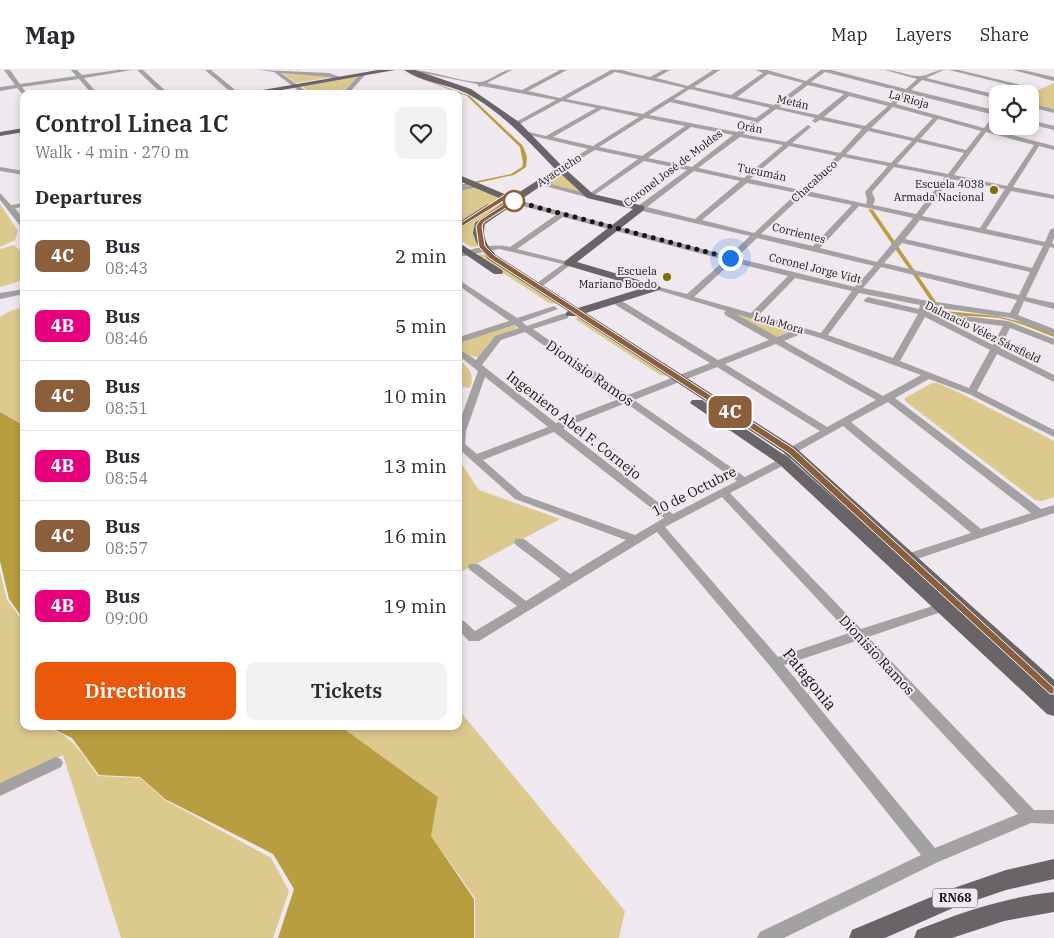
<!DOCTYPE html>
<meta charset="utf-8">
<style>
body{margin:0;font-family:"IBM Plex Serif",serif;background:#f2f2f3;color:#2b2b33;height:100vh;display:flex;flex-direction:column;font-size:19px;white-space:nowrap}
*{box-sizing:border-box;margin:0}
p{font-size:16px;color:#7c7c81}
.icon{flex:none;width:28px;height:28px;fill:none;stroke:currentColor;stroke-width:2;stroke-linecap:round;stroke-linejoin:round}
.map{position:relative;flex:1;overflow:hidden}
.details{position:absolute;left:20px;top:20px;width:442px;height:640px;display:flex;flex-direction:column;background:#fff;border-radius:10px;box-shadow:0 2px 8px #0003}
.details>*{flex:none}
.badge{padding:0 10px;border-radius:8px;font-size:18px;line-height:32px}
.buttons{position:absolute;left:989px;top:15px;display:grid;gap:10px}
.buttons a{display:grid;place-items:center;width:50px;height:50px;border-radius:10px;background:#fff;box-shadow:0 2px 8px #0003;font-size:25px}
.you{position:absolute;width:25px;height:25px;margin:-12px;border:4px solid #fff;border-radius:50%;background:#1a73e8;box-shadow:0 0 0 8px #1a73e833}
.map>.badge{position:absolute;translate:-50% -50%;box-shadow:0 0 0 2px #fff}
h2{padding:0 15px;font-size:19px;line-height:45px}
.round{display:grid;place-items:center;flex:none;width:52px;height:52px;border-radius:10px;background:#f2f2f3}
.headline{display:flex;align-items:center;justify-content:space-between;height:85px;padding:0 15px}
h1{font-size:24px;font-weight:600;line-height:38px}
.button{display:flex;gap:10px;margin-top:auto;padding:10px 15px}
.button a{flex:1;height:58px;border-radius:10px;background:#ea580c;color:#fff;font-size:20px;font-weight:600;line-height:58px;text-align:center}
.button a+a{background:#f2f2f3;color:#2b2b33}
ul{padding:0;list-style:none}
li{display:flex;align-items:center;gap:15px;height:70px;padding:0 15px;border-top:1px solid #e1e1e2}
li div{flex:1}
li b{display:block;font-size:19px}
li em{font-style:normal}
li .badge{min-width:55px;font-weight:700;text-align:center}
header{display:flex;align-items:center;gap:30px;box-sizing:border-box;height:70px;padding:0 25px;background:#fff;border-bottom:1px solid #e1e1e2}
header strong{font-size:24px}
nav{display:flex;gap:28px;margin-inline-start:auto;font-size:18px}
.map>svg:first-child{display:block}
.green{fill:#dbc98e}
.water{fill:#b99e3f}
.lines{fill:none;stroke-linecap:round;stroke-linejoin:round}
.minor{fill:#a4a1a3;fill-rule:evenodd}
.major{fill:#696468;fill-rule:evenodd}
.line{fill:#8b5e3c;stroke:#fff}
.walk{stroke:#171517;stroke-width:5;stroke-dasharray:0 9}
.poi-dot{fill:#846c09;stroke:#efe8ee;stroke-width:2}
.stop-dot{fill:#fff;stroke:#8b5e3c;stroke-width:2.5}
.labels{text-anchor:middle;stroke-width:4;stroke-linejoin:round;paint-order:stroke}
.far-street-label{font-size:11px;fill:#171517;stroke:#efe8ee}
.far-poi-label{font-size:11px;fill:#171517;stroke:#efe8ee;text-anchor:end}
.shield{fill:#efe8ee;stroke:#585458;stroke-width:1}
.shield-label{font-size:12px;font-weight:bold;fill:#171517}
.street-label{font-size:14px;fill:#171517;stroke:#efe8ee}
.near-street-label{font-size:16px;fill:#171517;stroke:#efe8ee}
</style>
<header>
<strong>Map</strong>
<nav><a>Map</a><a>Layers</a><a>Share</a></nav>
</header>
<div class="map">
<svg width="1054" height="868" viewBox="0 0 1054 868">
<rect width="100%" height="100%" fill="#efe8ee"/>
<path class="green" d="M282,3L332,7L296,13Z
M354,7L357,8L341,24H312L302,16Z
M1054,13V39L1030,33L1029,24Z
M561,102L585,123L544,113Z
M476,118L497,127V130L462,150L459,139V121Z
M498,133H505L481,150L479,176L471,177L459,169V158Z
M0,134L18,161L15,170L0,177Z
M14,175L24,184V210L0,217V179Z
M480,184L485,185L557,234L549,233L477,186Z
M24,237V354L0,342V247L10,241Z
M730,241L796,259L776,267Z
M579,247L667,306L660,305L575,249Z
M513,255L517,258L492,269L479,287L469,286L459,278V272Z
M459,289C469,299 475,303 470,318L459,317Z
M932,313H937L960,323L1054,371V427L1042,431L1035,430L905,331V328Z
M459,390L479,420L560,449L459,503Z
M0,501L7,530L24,553V656C67,656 75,674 98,706L140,708L165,730L271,788L289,821L273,868H121L63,685L0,714Z
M459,640L625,841L619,868H475V828L431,766L438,727L340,656H459Z"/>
<path class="water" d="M398,0L470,26L523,76L527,87L526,97L514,105L459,117V115L511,104L522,97L523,93L520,77L467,26Z
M868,139L873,140L939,236L945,241L997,246L1021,252L1054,264V267C1036,260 1018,252 999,248C978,245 953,249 935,237Z
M0,342L24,355V550L9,529L0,491Z
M47,656H340L438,727L431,766L474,829V868H278L294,819L273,784L165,729L140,707L99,705L72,668Z"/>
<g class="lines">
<path class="minor" d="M4,0H10L20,14L76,6L71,0H77L82,5L118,0H132L84,8L98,24H92L79,9L22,17L27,24H24V26L17,18L0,21V17L15,15Z
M137,0H143L169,24H162Z
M205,0H211L240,24H233Z
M260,0L329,3L343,8L340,10L329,7L281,3L310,24H303L274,2Z
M409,0C433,0 456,11 479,12C490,12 500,0 512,0L487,13L522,20L560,0H567L528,21L560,28L611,0H621L650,7L663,0H670L656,8L688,16L713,0H720L694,17L731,25L763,3L756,0H767L806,11L821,0H831L906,19L917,9L885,0C897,0 911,7 921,6C929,5 935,0 944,0L926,8L998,25V29L922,10L911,20L998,41V48L989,59L1054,76V80L1039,76L1013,117L1054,125V129L1011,121L986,159L1045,172L1050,160L1054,158V168L1052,173L1054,174V178L1050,177L1026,227L1054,233V239L1024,231L1018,245L1054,259V265L1011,248L927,236V242L1008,251L1054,269V275L1010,258L1000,278L1054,305V312L997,284L977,321L1054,360V367L969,324L929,309L895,328L1041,439L1054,435V443L905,493H897L895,490L897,487L971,463L843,356L795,383L788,393L730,423L861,559L945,532H953L955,535L953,538L868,567L1034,740H1054V754L1031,753L938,792L784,868H757L760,862L921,785L770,596L657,462L479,571H469L459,561V550L464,551L475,561L517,536L470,500L468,497L470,494H478L526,531L561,509L516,475L514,472L516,469H524L570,504L626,470L515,429L459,379V353L478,301L459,286V279L476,290L495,266L519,258L514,255L459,273V267L509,251L459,216V210L517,248L554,236L558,239L522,252L527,256L562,244H568V248L533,259L628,325L710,293L611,232V228H617L718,290L769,270L725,245L724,243L726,241L651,218L655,216L687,224L725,190L563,147L517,179L573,193L540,218H537L533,216L563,194L499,179L459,187V183C476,178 492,173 510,177L556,145L511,133L510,131L514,129L729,186L750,166L638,140V136L687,100L644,91L590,128L537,114V112L539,111L589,124L638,89L595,80L560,101L558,100V98L588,79L521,63L524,61L546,66L596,38L562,31L516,56L514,55V53L556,30L482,16L479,17L477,14ZM615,2L685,18L643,44L566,29ZM825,2L903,22L891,33L811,12ZM768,4L803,13L774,35L737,27ZM808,15L844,24L818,45L779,37ZM690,19L770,38L756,48L674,29ZM908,23L994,45L984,58L896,34ZM849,26L888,36L865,56L824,47ZM670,32L753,51L737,62L649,45ZM893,37L933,48L914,68L871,58ZM602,39L639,47L593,76L553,67ZM776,39L815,48L812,51L815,53L820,50L862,59L840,83L792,73L810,58L811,57L808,55L786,72L743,64ZM645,48L685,56L642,86L599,77ZM938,49L981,61L966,80L920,69ZM691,57L733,65L692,97L648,88ZM868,61L912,71L891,93L846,84ZM986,62L1034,75L1007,116L954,105ZM740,67L783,75L744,108L698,98ZM917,72L964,83L948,104L897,94ZM789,76L837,86L800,120L750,109ZM843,87L888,96L865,122L867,130L866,134L807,121ZM894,97L945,107L916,144L873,135L875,130L872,122ZM694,101L740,111L695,149L647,137ZM951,109L1005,119L980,158L922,146ZM747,113L797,123L754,163L702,150ZM803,125L852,135L813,176L761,164ZM859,136L913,148L877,192L820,178ZM920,150L1043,176L1032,198L905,169ZM757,168L874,196L855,217L736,188ZM902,173L1030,202L1019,225L884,193ZM732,192L788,206L751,243L694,227ZM881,197L1017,230L1010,243L923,230L863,218ZM795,208L852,221L821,263L759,245ZM859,223L920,235L919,239L868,227L864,230L865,232L918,244L893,288L828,265ZM736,244L794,260L777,267ZM925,247L990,280L969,318L900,291ZM940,248L1003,256L993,275ZM525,262L619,329L556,353L482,295L501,270ZM803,263L820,268L921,305L883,326L784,271ZM776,274L876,330L827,357L725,294ZM717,297L820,361L787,379L780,389L745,407L634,330ZM485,307L548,357L477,384L465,374L466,361ZM888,332L1031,443L981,459L851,352ZM626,333L737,411L673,444L563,358ZM554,362L664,448L635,465L523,425L483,390ZM722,427L849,563L778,587L665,457ZM856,571L1018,744L935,778L784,595Z
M949,0H959L1037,19L1034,21Z
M1013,0H1023L1054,7V11Z
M360,4L365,5L348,24H342Z
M1030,33L1054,39V43L1030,37Z
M1030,50L1054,56V60L1030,54Z
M0,97L24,101V105L0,101Z
M478,114L480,115V117L459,121V117Z
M0,123L11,135L24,133V137L15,138L24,150V157H21L0,130Z
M24,219V224L0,229V223Z
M56,687L61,689L63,693L61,697L0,726V713Z"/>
<path class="major" d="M378,0H395L259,24H240Z
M404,0H415L471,19L519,52L563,97L593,124L644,136V140L577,192L659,216L661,218L659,220L586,243L796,378L1054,610V646L1047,644L779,394L690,333L692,330H702L789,388L851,444L786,384L576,246H567L565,244L568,241L488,189L476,172L473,163L475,153L506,131L459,111V105L512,127L555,99C528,71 501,41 466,23C447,14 421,12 404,0ZM560,103L587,128L633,139L565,191L564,193L565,195L643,218L578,238L496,185C487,176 482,167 485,154Z
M24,58V62L0,66V62Z
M488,134L491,135V139L459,159V152Z
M459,173L502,200L503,202L502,204H494L459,180Z
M1054,789V809L1006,820L953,838L885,868H849L852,860L948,820L1006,800Z
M1054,822V842L1004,851L952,868H914L917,860C962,842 1006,827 1054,822Z"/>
</g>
<path class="line" d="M504,125L517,131L484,152L482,156L485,176L494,185L794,379L1054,618V624H1050L788,383L489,188L479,177L476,156L480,150L509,131L505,130L461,157L456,156Z"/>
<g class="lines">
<path class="walk" d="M514,131L730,188"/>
</g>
<g class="poi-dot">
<circle cx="994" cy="120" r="5"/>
<circle cx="667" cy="207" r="5"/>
</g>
<circle class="stop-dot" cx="514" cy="131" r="10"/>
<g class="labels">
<g class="far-street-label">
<text transform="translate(909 29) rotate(15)" y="4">La Rioja</text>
<text transform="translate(793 32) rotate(13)" y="4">Metán</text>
<text transform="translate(750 57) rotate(11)" y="4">Orán</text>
<text transform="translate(673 98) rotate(-37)" y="4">Coronel José de Moldes</text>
<text transform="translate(559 100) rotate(-33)" y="4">Ayacucho</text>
<text transform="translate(762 102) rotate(12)" y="4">Tucumán</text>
<text transform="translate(814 111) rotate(-42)" y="4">Chacabuco</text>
<text transform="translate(799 163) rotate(14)" y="4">Corrientes</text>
<text transform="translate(815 198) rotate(14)" y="4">Coronel Jorge Vidt</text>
<text transform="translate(779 253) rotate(16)" y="4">Lola Mora</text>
<text transform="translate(983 262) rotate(26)" y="4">Dalmacio Vélez Sársfield</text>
</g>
<g class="far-poi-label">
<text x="984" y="118">Escuela 4038<tspan x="984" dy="13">Armada Nacional</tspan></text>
<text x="657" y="205">Escuela<tspan x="657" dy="13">Mariano Boedo</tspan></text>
</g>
<rect class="shield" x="932.5" y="818.5" width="45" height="19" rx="4"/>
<g class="shield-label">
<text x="955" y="832">RN68</text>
</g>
<g class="street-label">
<text transform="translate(590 303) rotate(35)" y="5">Dionisio Ramos</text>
<text transform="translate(574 355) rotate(38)" y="5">Ingeniero Abel F. Cornejo</text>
<text transform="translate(694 421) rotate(-27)" y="5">10 de Octubre</text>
<text transform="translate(877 585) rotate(47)" y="5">Dionisio Ramos</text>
</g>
<g class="near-street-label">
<text transform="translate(810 609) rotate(51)" y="6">Patagonia</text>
</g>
</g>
</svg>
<div class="buttons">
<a><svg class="icon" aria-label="locate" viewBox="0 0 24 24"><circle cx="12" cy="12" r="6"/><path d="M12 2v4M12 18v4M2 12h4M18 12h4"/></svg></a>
</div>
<div class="you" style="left:730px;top:188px"></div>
<b class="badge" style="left:730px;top:342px;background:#8b5e3c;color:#fff">4C</b>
<section class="details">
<div class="headline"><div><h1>Control Linea 1C</h1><p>Walk · 4 min · 270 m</p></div><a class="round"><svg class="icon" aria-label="heart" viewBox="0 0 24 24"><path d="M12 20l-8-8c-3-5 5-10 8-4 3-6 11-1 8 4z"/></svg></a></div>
<h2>Departures</h2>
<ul>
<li><span class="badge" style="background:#8b5e3c;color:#fff">4C</span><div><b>Bus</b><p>08:43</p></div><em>2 min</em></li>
<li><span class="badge" style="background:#e6007e;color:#fff">4B</span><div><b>Bus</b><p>08:46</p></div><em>5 min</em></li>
<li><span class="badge" style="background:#8b5e3c;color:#fff">4C</span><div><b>Bus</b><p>08:51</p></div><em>10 min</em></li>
<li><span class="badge" style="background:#e6007e;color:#fff">4B</span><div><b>Bus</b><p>08:54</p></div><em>13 min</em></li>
<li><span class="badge" style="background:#8b5e3c;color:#fff">4C</span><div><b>Bus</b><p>08:57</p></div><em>16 min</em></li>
<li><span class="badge" style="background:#e6007e;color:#fff">4B</span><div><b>Bus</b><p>09:00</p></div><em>19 min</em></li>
</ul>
<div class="button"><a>Directions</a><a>Tickets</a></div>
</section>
</div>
